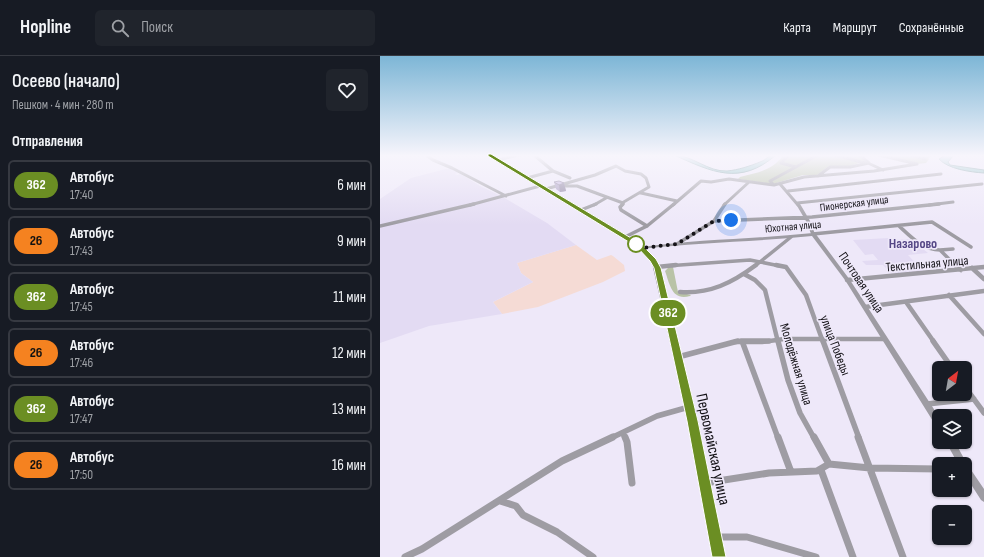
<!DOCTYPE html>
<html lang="ru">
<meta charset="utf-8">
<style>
body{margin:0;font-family:"Sofia Sans Condensed",sans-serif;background:#20242c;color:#f1f3f6;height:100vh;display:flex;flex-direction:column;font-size:15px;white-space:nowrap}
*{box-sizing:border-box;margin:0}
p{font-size:13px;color:#9ea1a6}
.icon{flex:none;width:22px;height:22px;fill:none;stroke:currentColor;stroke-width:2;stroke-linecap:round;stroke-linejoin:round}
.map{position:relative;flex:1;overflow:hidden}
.panel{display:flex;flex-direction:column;background:#171b24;width:380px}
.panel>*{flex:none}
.badge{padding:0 8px;border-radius:13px;font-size:14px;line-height:26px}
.needle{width:26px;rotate:31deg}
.controls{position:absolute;left:552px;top:305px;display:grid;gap:8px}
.controls a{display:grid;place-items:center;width:40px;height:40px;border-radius:6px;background:#171b24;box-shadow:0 1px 3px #0004;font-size:20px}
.you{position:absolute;width:20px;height:20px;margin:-10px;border:3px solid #fff;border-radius:50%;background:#1a73e8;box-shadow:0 0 0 6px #1a73e833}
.map>.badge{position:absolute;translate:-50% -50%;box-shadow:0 0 0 2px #fff}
h2{padding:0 12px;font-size:15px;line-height:36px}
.round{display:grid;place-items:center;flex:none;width:42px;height:42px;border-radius:6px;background:#20242c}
.head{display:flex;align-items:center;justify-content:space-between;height:68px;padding:0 12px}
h1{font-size:19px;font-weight:600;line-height:30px}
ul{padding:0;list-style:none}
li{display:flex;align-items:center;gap:12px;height:50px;margin:0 8px 6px;padding:0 4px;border:2px solid #363941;border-radius:6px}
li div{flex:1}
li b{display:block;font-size:15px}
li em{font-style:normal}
li .badge{min-width:44px;font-weight:700;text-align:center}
header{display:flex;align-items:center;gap:24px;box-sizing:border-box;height:56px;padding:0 20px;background:#171b24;border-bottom:1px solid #363941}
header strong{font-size:19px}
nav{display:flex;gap:22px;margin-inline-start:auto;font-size:14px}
.search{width:280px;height:36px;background:#20242c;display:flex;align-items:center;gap:10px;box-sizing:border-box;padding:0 14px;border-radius:6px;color:#9ea1a6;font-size:15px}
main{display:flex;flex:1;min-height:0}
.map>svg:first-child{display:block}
.commercial{fill:#f5dbd5}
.built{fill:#e3dbf3}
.green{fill:#b9c3a7}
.water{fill:#7cbabc;stroke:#5d888a}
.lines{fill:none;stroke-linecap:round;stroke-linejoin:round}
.minor-far4{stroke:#9e9ca3;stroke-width:3}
.minor-far3{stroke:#9e9ca3;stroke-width:3.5}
.minor-far2{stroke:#9e9ca3;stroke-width:4.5}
.minor-far1{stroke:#9e9ca3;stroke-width:5.5}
.minor{stroke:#9e9ca3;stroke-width:7}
.tertiary{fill:#9e9ca3;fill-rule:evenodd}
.secondary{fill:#797580;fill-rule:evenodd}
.wall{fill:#a799bf}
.shaded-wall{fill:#887d9b}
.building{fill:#c2b2de;stroke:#887d9b}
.line{fill:#6b8e23;stroke:#fff}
.walk{stroke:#141217;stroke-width:4;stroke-dasharray:0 7.2}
.stop-dot{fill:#fff;stroke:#6b8e23;stroke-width:2}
.labels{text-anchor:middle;stroke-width:3.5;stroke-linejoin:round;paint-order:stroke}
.far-street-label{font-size:11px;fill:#141217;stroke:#eee8f9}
.street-label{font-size:13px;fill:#141217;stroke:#eee8f9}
.neighbourhood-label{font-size:14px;font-weight:bold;fill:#564886;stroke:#eee8f9}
.near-street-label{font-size:16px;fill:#141217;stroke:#eee8f9}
</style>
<header>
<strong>Hopline</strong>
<div class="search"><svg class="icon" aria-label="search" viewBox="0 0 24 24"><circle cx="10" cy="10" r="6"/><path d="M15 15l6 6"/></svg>Поиск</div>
<nav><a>Карта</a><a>Маршрут</a><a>Сохранённые</a></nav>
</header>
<main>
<section class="panel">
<div class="head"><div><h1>Осеево (начало)</h1><p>Пешком · 4 мин · 280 m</p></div><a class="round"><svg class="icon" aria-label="heart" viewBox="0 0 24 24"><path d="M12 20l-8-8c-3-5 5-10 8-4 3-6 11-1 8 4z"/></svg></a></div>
<h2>Отправления</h2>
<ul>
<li><span class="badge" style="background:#6b8e23;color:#fff">362</span><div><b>Автобус</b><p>17:40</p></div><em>6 мин</em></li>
<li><span class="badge" style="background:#f58220;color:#111">26</span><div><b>Автобус</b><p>17:43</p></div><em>9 мин</em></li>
<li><span class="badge" style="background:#6b8e23;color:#fff">362</span><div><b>Автобус</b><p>17:45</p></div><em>11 мин</em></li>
<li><span class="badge" style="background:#f58220;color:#111">26</span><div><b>Автобус</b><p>17:46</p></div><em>12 мин</em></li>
<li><span class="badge" style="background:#6b8e23;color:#fff">362</span><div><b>Автобус</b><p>17:47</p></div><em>13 мин</em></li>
<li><span class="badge" style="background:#f58220;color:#111">26</span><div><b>Автобус</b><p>17:50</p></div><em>16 мин</em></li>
</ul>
</section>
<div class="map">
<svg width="604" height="501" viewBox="0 0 604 501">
<rect width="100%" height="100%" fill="#eee8f9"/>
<path class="commercial" d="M196,189L217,204L231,199L233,200L244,209L245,215L223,226L158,251L122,258L113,246L153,226L141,217L137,207Z"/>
<path class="built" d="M66,113H72L78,117L75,118L77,119L81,118L100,130L123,141L167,167L196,189L137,207L141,217L153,226L113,246L122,258L49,270L0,287V143L31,122Z
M509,182L511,184L531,183L548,197L528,199L543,215L512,218L503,209H486L482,205L498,204L493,198L485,199L473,184Z"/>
<path class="green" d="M404,99H483L485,105L470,110H449L437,119H423L393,128L358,123L360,121C379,116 391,115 404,99Z
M500,99H555L548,102L549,103L546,107L536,108Z
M293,211L298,236L311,239L310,240C292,245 290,229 285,215L288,212Z"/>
<path class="water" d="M294,99C312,99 328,116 347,115C358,114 370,110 380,106C388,103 387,99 396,99C360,130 332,116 294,99Z
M565,99H574L568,106L570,109L604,114V117C590,116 568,113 559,103Z"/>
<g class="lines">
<path class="minor-far4" d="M46,99L53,104L72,112L126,140
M154,99L173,115L190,122
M409,99L401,107L416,111
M455,99L485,107
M477,99L483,101
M531,99L545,103
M118,104L138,99
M488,107L503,114
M438,120L450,111H470L489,107L483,102L484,99
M147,122L173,115
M400,128L418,149
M394,129L390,125L438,99
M183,130H197L243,147L242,149
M166,133L215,119L236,110L245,115L261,118L266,122L269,131L242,147
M408,135L561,118
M261,137L297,145
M417,147L602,128
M90,149L160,130
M214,149L226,142
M293,149L321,125L331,126L349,123L394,129L424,121L494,115L537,108L499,99
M344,149L369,126
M549,149L573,146"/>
<path class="minor-far3" d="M243,148L240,151L241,154L267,170
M418,148L428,165L433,178L552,166L591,191
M201,154L216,148
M334,165L345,148
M0,170L94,148
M519,170C531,181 543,194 560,194L576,210
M245,181L267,170L294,148
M297,188L334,165L432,161L559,148
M560,194L573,193
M286,210L370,204L400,210
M375,210L411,181"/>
<path class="minor-far2" d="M396,209L406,211L426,239L443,286
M575,209L581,214
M277,211L296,209
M592,212L604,223
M364,218L375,224L385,234L398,286
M467,224L604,211
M300,236C330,238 352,227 376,209
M569,239L604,278
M526,246L554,286
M485,251L604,235
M354,286H382L404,283H505"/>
<path class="minor-far1" d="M361,285H389
M362,285L398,382
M398,285L408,324L420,357L434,382
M443,285L479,382
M553,285L572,312
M298,301L358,285
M585,331L604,357
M547,348L594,343
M243,377L245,382
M231,382L277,360L309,351"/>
<path class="minor" d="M245,381L247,386L252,427
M398,381L411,416
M434,381L449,408
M478,381L523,501
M441,414L473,501
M325,427L389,417L437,415L449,408L490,412L559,413
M120,445L136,450L143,459L177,476L213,501
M336,481H367L436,501
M25,501L42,493L182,405L233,381"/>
<path class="tertiary" d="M433,177H435L470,224L559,361V371L556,370L465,224L432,180C375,186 318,186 262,193L260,192L262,191C319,183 376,183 433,177Z
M566,386H575L587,408L604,433V446L601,444L585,419V408H578Z"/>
<path class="secondary" d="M108,99H113L261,188L278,207L318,365L345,501H333L308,365L272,207L257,190Z"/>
</g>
<path class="wall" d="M174,126L184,127L186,135L180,136L176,133Z"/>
<path class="shaded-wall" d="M184,127L186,135L180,136L179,129Z"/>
<path class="building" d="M179,125L184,127L179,129L174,126Z"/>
<linearGradient id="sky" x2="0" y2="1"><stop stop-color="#7db6d6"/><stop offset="0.59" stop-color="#f7f5fc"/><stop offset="1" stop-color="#f7f5fc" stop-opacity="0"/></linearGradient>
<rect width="604" height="169" fill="url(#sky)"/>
<path class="line" d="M108,98H111L261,188L276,203L281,212L318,365L346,501H332L307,365L274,212L270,205L257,191L108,100Z"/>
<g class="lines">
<path class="walk" d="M256,188L255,187L262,192L297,188L334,165L351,164"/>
</g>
<circle class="stop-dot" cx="256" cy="188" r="8"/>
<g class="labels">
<g class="far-street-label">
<text transform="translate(474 147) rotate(-7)" y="4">Пионерская улица</text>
<text transform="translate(413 170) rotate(-5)" y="4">Юхотная улица</text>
</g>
<g class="street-label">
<text transform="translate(547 207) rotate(-5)" y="5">Текстильная улица</text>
<text transform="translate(482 226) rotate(56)" y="5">Почтовая улица</text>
<text transform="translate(456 289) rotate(69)" y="5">улица Победы</text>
<text transform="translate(417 308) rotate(73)" y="5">Молодёжная улица</text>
</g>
<g class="neighbourhood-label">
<text x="533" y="192">Назарово</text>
</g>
<g class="near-street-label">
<text transform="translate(334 393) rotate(78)" y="6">Первомайская улица</text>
</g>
</g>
</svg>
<div class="controls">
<a><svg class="needle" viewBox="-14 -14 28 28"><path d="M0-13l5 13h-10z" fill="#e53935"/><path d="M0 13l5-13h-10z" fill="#9ea1a6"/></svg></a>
<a><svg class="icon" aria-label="layers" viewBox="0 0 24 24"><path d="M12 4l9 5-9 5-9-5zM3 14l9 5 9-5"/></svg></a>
<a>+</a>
<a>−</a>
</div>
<div class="you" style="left:351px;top:164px"></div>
<b class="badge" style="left:288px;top:257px;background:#6b8e23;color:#fff">362</b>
</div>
</main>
